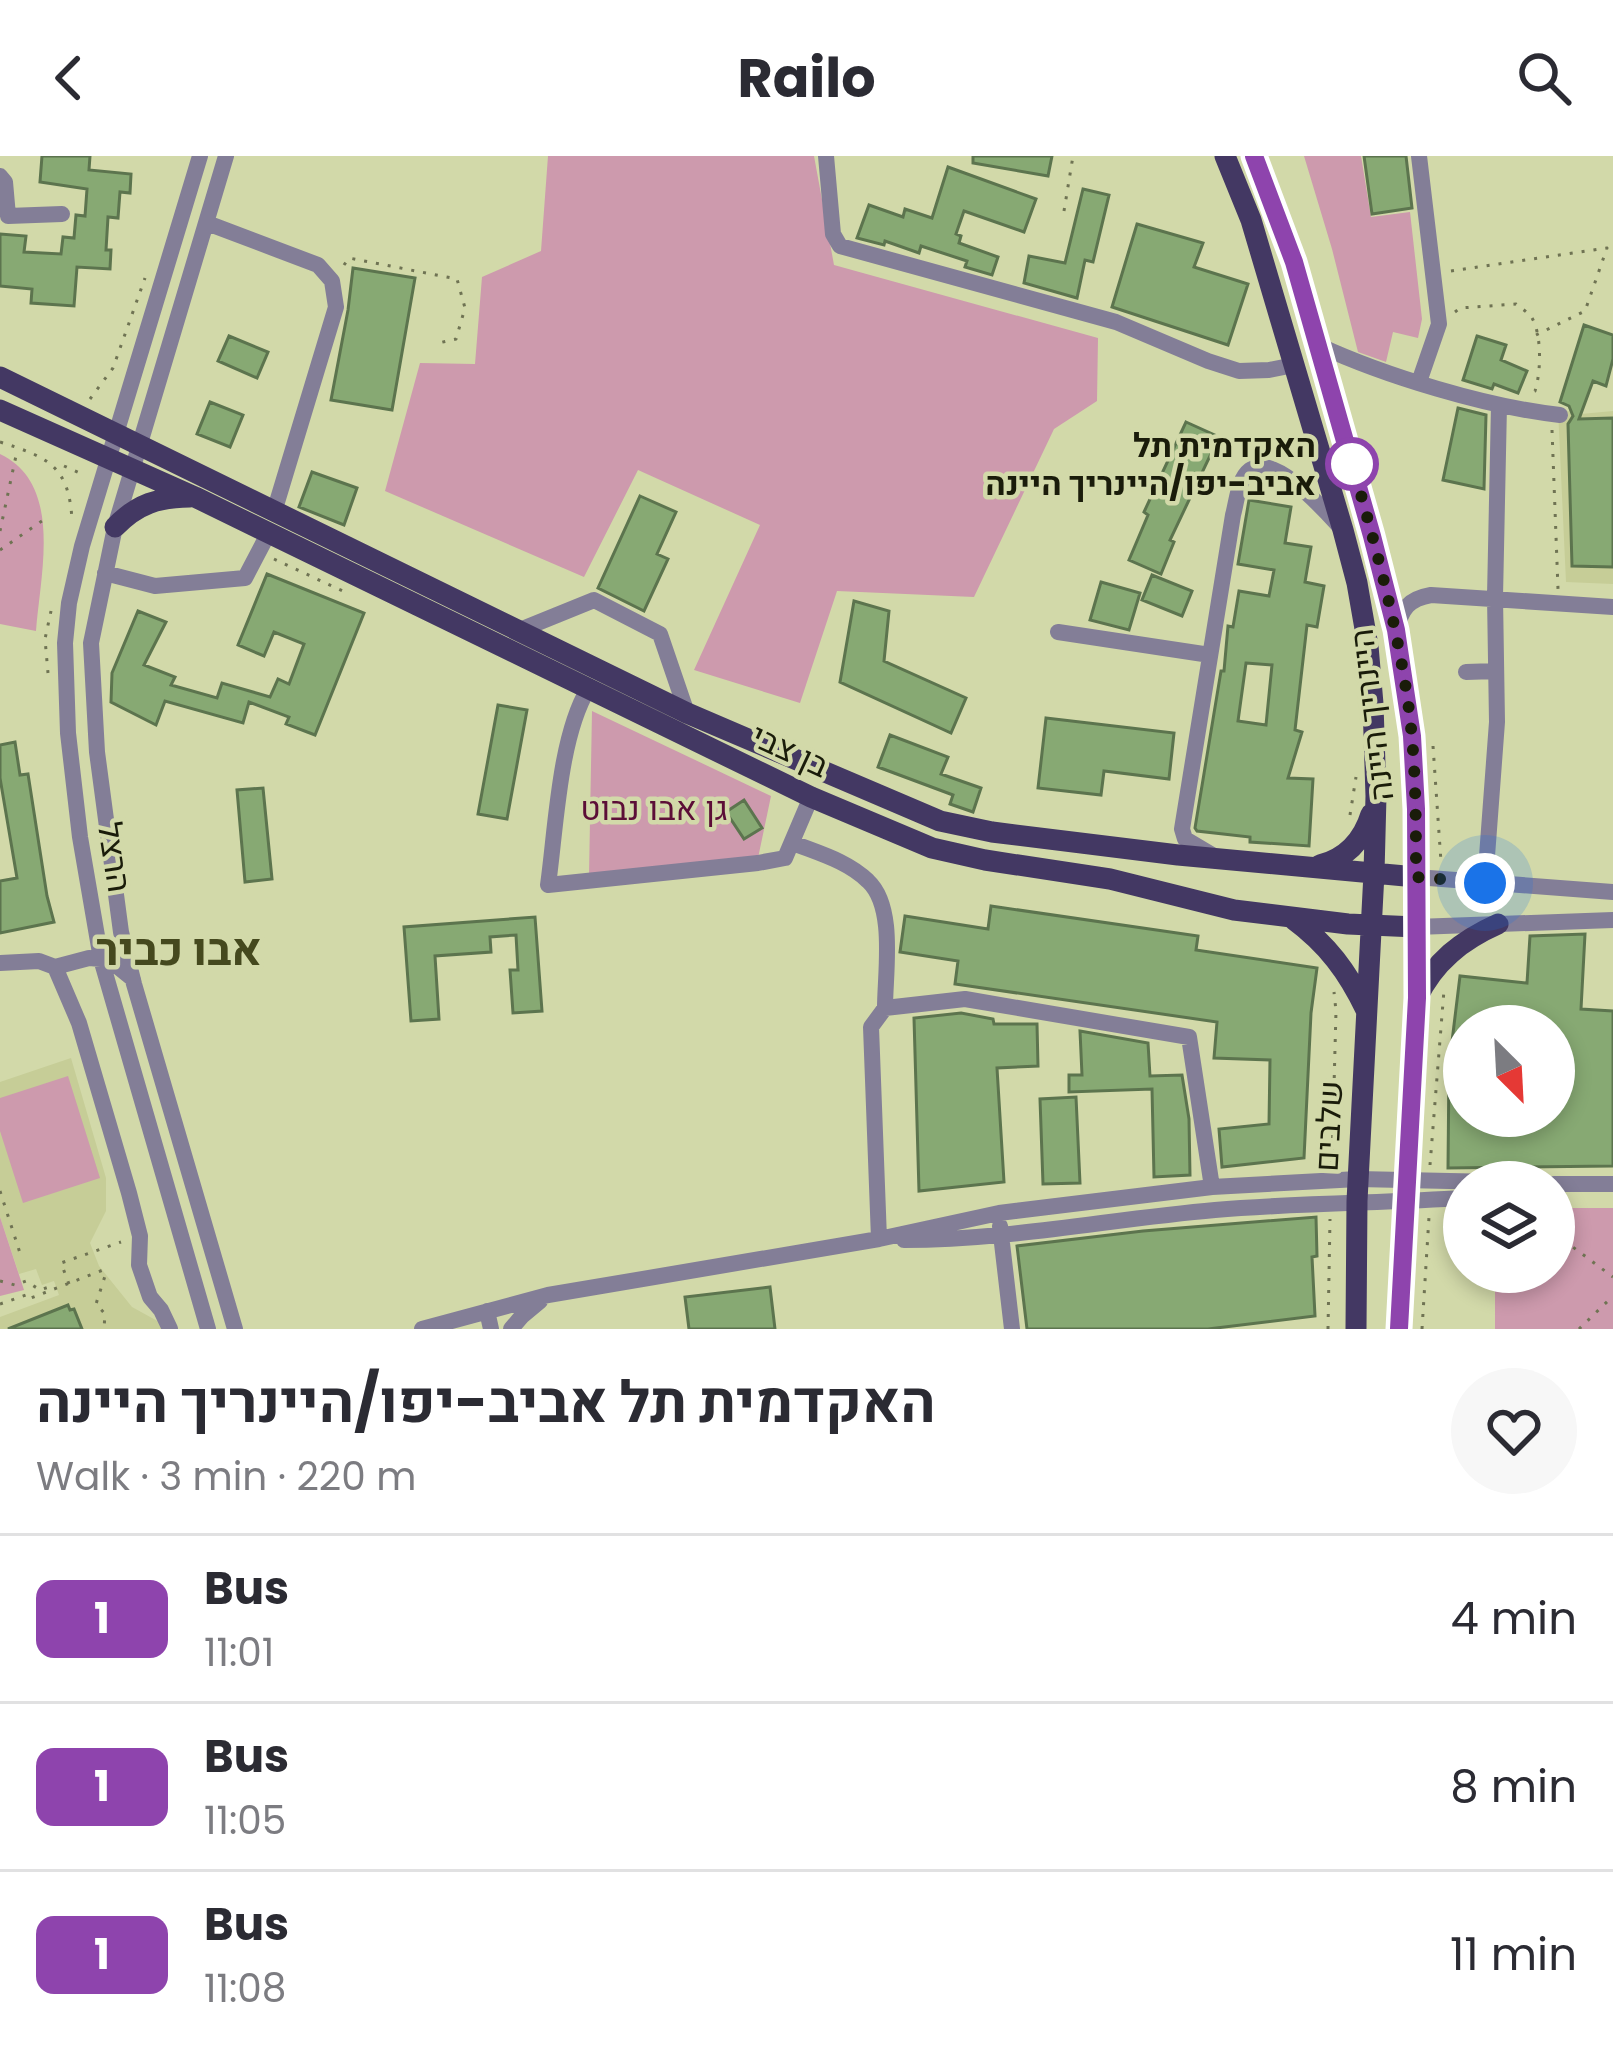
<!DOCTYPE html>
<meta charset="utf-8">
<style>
body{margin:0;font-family:Poppins,Heebo,sans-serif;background:#f7f7f7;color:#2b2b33;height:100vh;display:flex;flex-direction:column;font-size:45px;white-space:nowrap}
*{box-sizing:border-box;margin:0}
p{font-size:39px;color:#7c7c81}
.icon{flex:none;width:66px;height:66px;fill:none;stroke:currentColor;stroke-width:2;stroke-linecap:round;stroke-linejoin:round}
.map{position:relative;height:1173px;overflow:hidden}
.drawer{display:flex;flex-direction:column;background:#fff;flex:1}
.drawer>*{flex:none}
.badge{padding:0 24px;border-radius:18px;font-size:42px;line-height:78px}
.needle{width:78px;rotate:156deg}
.tools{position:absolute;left:1443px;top:849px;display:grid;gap:24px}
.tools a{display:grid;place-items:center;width:132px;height:132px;border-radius:50%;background:#fff;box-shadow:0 6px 18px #0003;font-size:60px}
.you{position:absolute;width:60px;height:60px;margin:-30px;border:9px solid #fff;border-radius:50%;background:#1a73e8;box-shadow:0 0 0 18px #1a73e833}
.map>.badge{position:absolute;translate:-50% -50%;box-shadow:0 0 0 6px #fff}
.round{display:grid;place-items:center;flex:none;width:126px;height:126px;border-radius:63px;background:#f7f7f7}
.headline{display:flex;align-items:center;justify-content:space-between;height:204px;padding:0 36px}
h1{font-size:57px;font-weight:700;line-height:90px}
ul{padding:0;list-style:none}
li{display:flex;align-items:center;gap:36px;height:168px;padding:0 36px;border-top:3px solid #e1e1e2}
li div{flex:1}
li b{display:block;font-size:45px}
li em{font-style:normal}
li .badge{min-width:132px;font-weight:700;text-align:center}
header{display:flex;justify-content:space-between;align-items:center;height:156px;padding:0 36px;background:#fff;font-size:54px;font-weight:700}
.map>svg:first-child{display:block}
.built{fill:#c6cd97}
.green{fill:#cd9aad}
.building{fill:#87a973;stroke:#5c744e;stroke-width:3;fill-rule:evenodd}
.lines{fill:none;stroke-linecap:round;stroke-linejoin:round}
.path{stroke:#6f7353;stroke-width:3;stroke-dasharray:3 9;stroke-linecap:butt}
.minor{stroke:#837e97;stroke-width:16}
.major{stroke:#433863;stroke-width:21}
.line-casing{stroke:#fff;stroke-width:27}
.line{stroke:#8e44ad;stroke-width:18}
.walk{stroke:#1a1c0a;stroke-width:12;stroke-dasharray:0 21.6}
.stop-dot{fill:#fff;stroke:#8e44ad;stroke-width:6}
.labels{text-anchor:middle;stroke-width:9;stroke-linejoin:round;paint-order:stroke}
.stop-label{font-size:33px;font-weight:bold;fill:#1a1c0a;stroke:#d2d9a9;text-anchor:end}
.street-label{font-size:33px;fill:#1a1c0a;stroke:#d2d9a9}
.park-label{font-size:33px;fill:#5c0e37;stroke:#d2d9a9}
.district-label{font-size:45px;font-weight:bold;fill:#45491e;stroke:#d2d9a9}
</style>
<header><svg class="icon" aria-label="back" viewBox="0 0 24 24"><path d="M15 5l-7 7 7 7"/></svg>Railo<svg class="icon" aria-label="search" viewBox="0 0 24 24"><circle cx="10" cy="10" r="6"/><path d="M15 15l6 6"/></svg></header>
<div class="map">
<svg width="1613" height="1173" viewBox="0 0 1613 1173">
<rect width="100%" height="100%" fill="#d2d9a9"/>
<path class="built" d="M1558,253L1581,258L1613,255V428L1566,426Z
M71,902L106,1022V1055L90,1087L99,1110L132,1151L161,1167L164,1173H0V1161L59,1139L54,1125L42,1129L36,1113L19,1118L0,1061V926Z"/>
<path class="green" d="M548,0H814L834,109L1098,182L1097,245L1054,273L974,441L837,435L800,547L694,514L760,369L638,314L584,421L385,335L420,207L475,208L482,121L541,95Z
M1304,0H1361L1371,61L1410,56L1422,163L1418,182L1393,176L1386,206L1358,196L1332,93Z
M0,298C64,328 40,419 36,475L0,468Z
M592,555L771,640L758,702L589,720Z
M68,920L100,1022L23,1047L0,975V942Z
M1554,1052H1613V1173H1495V1116H1554Z
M0,1061L24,1134L0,1140Z"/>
<path class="building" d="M42,0H90L89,14L131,18L130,37L120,36L118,62L108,61L106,94H111L110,113L77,111L74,150L31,147L32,133L0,130V78L26,80L24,96L61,98L63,81L74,82L76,59L85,60L87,33L40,26Z
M973,0H1052L1048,20L973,7Z
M1364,0H1406L1412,52L1372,58Z
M948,11L1036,43L1024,76L964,55L956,78L961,80L959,87L998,101L992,119L965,111L967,105L921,90L919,97L885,85L884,89L857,82L869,49L903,61L905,53L932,62Z
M1083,33L1109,39L1093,106L1085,104L1077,142L1024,127L1029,100L1065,107Z
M1137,68L1203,87L1194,111L1248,128L1228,189L1112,151Z
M353,112L415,122L392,254L331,244L348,154Z
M1584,169L1613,179V203L1606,230L1593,225L1579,263L1613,262V411L1572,410L1568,268L1573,260L1569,250L1560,246Z
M229,180L268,196L257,222L218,205Z
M1477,180L1506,189L1501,204L1527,215L1518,237L1494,228L1492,233L1463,224Z
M210,246L243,259L230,291L197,278Z
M1458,252L1486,259L1484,333L1443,324Z
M1186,266L1219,281L1170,384L1174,386L1161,418L1129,404L1148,359L1144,356Z
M312,316L357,332L344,369L299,351Z
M640,340L676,356L657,398L668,403L644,455L598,432Z
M1249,344L1291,351L1285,387L1311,391L1305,426L1324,430L1317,471L1307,469L1295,574L1302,576L1288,622L1313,623L1309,690L1250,686V681L1197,675L1195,672L1221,515H1224L1228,470L1233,471L1239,435L1269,440L1274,414L1238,408ZM1246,507L1272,509L1266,569L1238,565Z
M267,418L364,457L315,579L286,568L289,561L249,546L243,567L165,545L156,569L111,546L112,517L138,455L166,466L144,509L175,521L171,529L217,542L222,527L270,541L278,523L289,528L304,488L274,476L264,500L238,489Z
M1152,419L1192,435L1182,460L1142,444Z
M1101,426L1140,437L1129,474L1090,464Z
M854,445L889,455L884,505L966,542L951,577L840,526Z
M498,549L527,554L507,663L478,658Z
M1046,562L1174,577L1169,623L1104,615L1101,639L1038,632Z
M890,579L948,601L941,618L981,632L973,656L950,648L953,639L878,611Z
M15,586L20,619L28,618L47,740L54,766L0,777V725L17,722L0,622V589Z
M263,632L272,723L245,726L237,634Z
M744,644L762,672L744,683L726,656Z
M991,750L1198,780L1196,794L1317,812L1311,857L1304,1002L1222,1011L1219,973L1269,968L1270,904L1214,902L1217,866L955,828L958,805L900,796L905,760L988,773Z
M535,761L542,855L513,857L510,814H518L516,779L490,781L491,796L435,800L439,863L411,865L404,771Z
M1585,778L1581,853L1613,855V1010L1448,1012L1449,910L1460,820L1527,827L1530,780ZM1464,870H1554V960H1464Z
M961,857L993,863L994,868H1037L1038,910L997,912L1004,1026L919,1035L914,862Z
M1080,875L1148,887L1150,920L1182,919L1189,963L1190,1019L1154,1021L1152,933L1069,936V919H1082Z
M1076,941L1080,1027L1043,1028L1040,943Z
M1316,1061L1317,1100L1312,1101L1315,1160L1208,1173H1027L1017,1090L1143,1075Z
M770,1131L775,1173H689L685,1141Z
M68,1149L70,1154L74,1153L82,1173H8Z"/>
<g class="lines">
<path class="path" d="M1064,55L1073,0
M344,109L349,102L457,123L465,152L456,183L434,188
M1451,115L1607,92L1585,155L1536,179
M1455,156L1460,152L1516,148C1522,153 1528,156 1532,162C1542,179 1541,217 1535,235L1530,237
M90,243L113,212L145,122
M1552,274L1558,433
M0,286C47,301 69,309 72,364
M64,310L84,319
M0,375L17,295
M0,394L49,360
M274,403L347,437
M48,517L45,483L51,455
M1433,590L1441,706
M1350,659L1356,621
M1332,1006L1336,855L1334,836
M1430,1009L1444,834
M0,1035L20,1097
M1554,1077L1613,1121
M0,1125L15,1129L26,1125L40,1134L52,1130L53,1132
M69,1128L61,1107L121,1086
M0,1148L29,1138L31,1142L103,1114L105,1120L96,1148L105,1158L104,1173
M1328,1173L1330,1063
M1422,1173L1429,1061
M1579,1173L1613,1140"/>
<path class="minor" d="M200,0L82,390L69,447L65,487L68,577L80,681L101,803L208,1173
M226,0L115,371L91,487L97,596L121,776L134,828L235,1173
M826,0L833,78L840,90L1116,166L1208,205L1239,215L1269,214L1294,209
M0,20L5,26L8,60L62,58
M207,67L318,109L332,125L336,151L274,356
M1318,189C1385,220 1487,251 1560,259
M1419,226L1439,168L1419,0
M105,417L155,430L245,422L268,378
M520,474L594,444L660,478L687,557
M1396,474C1402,453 1408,443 1431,439L1613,451
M1058,476L1210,499
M1466,516L1496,515
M588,533C559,582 556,672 548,729L758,707L785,702L811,641
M793,687C818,697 848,705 868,725C896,751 885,816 885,852
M1212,699L1185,683L1182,673L1233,359C1237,345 1238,323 1250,314C1275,296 1326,356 1342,373
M1416,721L1613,736
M1485,727L1497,566L1495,441L1499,249
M1416,771L1613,764
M0,807L39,805L55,811L89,802L101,803L117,810L133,823
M55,811L79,867L129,1037L140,1080L139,1109L150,1141L161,1154L170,1173
M1554,1028H1613
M1000,1070L1012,1173
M879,1083L871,871L885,852L965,843L1189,881L1212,1031
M904,1084C1008,1084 1111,1063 1215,1054C1298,1047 1381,1047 1464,1042
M487,1155L491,1173
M422,1173L548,1139L879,1083L999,1057L1212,1031L1358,1023L1495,1026
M511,1173L522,1160L540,1145"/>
<path class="major" d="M1225,0L1251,64L1343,374L1357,427L1368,490L1373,548L1376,640L1374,717L1357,1045L1356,1173
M1254,0L1294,106L1372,380L1396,474L1412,580L1416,653L1417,842L1399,1173
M0,221L687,557L940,665L992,676L1178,699L1416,721
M0,254L195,341L811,641L932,692L985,704L1110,723L1234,754L1348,768L1416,771
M115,371C137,348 159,341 190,341
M1320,709C1347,702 1363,684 1371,658
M1293,763C1327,788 1348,816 1366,854
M1417,842C1434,806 1462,784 1498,768"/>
</g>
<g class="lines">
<g class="line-casing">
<path id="line" d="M1254,0L1294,106L1372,380L1396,474L1412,580L1416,653L1417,842L1399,1173"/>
</g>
<use href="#line" class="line"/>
<path class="walk" d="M1352,308L1348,293C1370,370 1392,447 1405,527C1416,591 1416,656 1416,721L1485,727"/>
</g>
<circle class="stop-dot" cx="1352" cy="308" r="24"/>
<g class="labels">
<g class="stop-label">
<text x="1316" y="301">האקדמית תל<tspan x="1316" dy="38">אביב-יפו/היינריך היינה</tspan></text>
</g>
<g class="street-label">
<text transform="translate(1371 559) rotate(-97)" y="12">היינריך היינה</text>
<text transform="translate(790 594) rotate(25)" y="12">בן צבי</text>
<text transform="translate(115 701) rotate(81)" y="12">הרצל</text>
<text transform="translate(1328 970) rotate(-87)" y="12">שלבים</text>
</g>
<g class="park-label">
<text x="654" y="664">גן אבו נבוט</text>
</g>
<g class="district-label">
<text x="179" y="809">אבו כביר</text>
</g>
</g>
</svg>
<div class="tools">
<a><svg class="needle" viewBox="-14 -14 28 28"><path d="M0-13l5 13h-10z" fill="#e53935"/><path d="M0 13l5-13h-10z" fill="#7c7c81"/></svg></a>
<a><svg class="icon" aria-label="layers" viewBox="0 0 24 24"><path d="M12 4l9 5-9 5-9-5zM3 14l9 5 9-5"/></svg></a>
</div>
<div class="you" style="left:1485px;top:727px"></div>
</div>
<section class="drawer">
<div class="headline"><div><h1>האקדמית תל אביב-יפו/היינריך היינה</h1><p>Walk · 3 min · 220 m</p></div><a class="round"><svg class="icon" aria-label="heart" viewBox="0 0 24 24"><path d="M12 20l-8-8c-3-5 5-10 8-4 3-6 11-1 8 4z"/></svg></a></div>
<ul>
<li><span class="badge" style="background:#8e44ad;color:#fff">1</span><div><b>Bus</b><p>11:01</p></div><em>4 min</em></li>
<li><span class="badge" style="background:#8e44ad;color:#fff">1</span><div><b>Bus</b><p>11:05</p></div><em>8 min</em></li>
<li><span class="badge" style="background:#8e44ad;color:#fff">1</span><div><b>Bus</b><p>11:08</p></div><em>11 min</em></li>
</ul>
</section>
